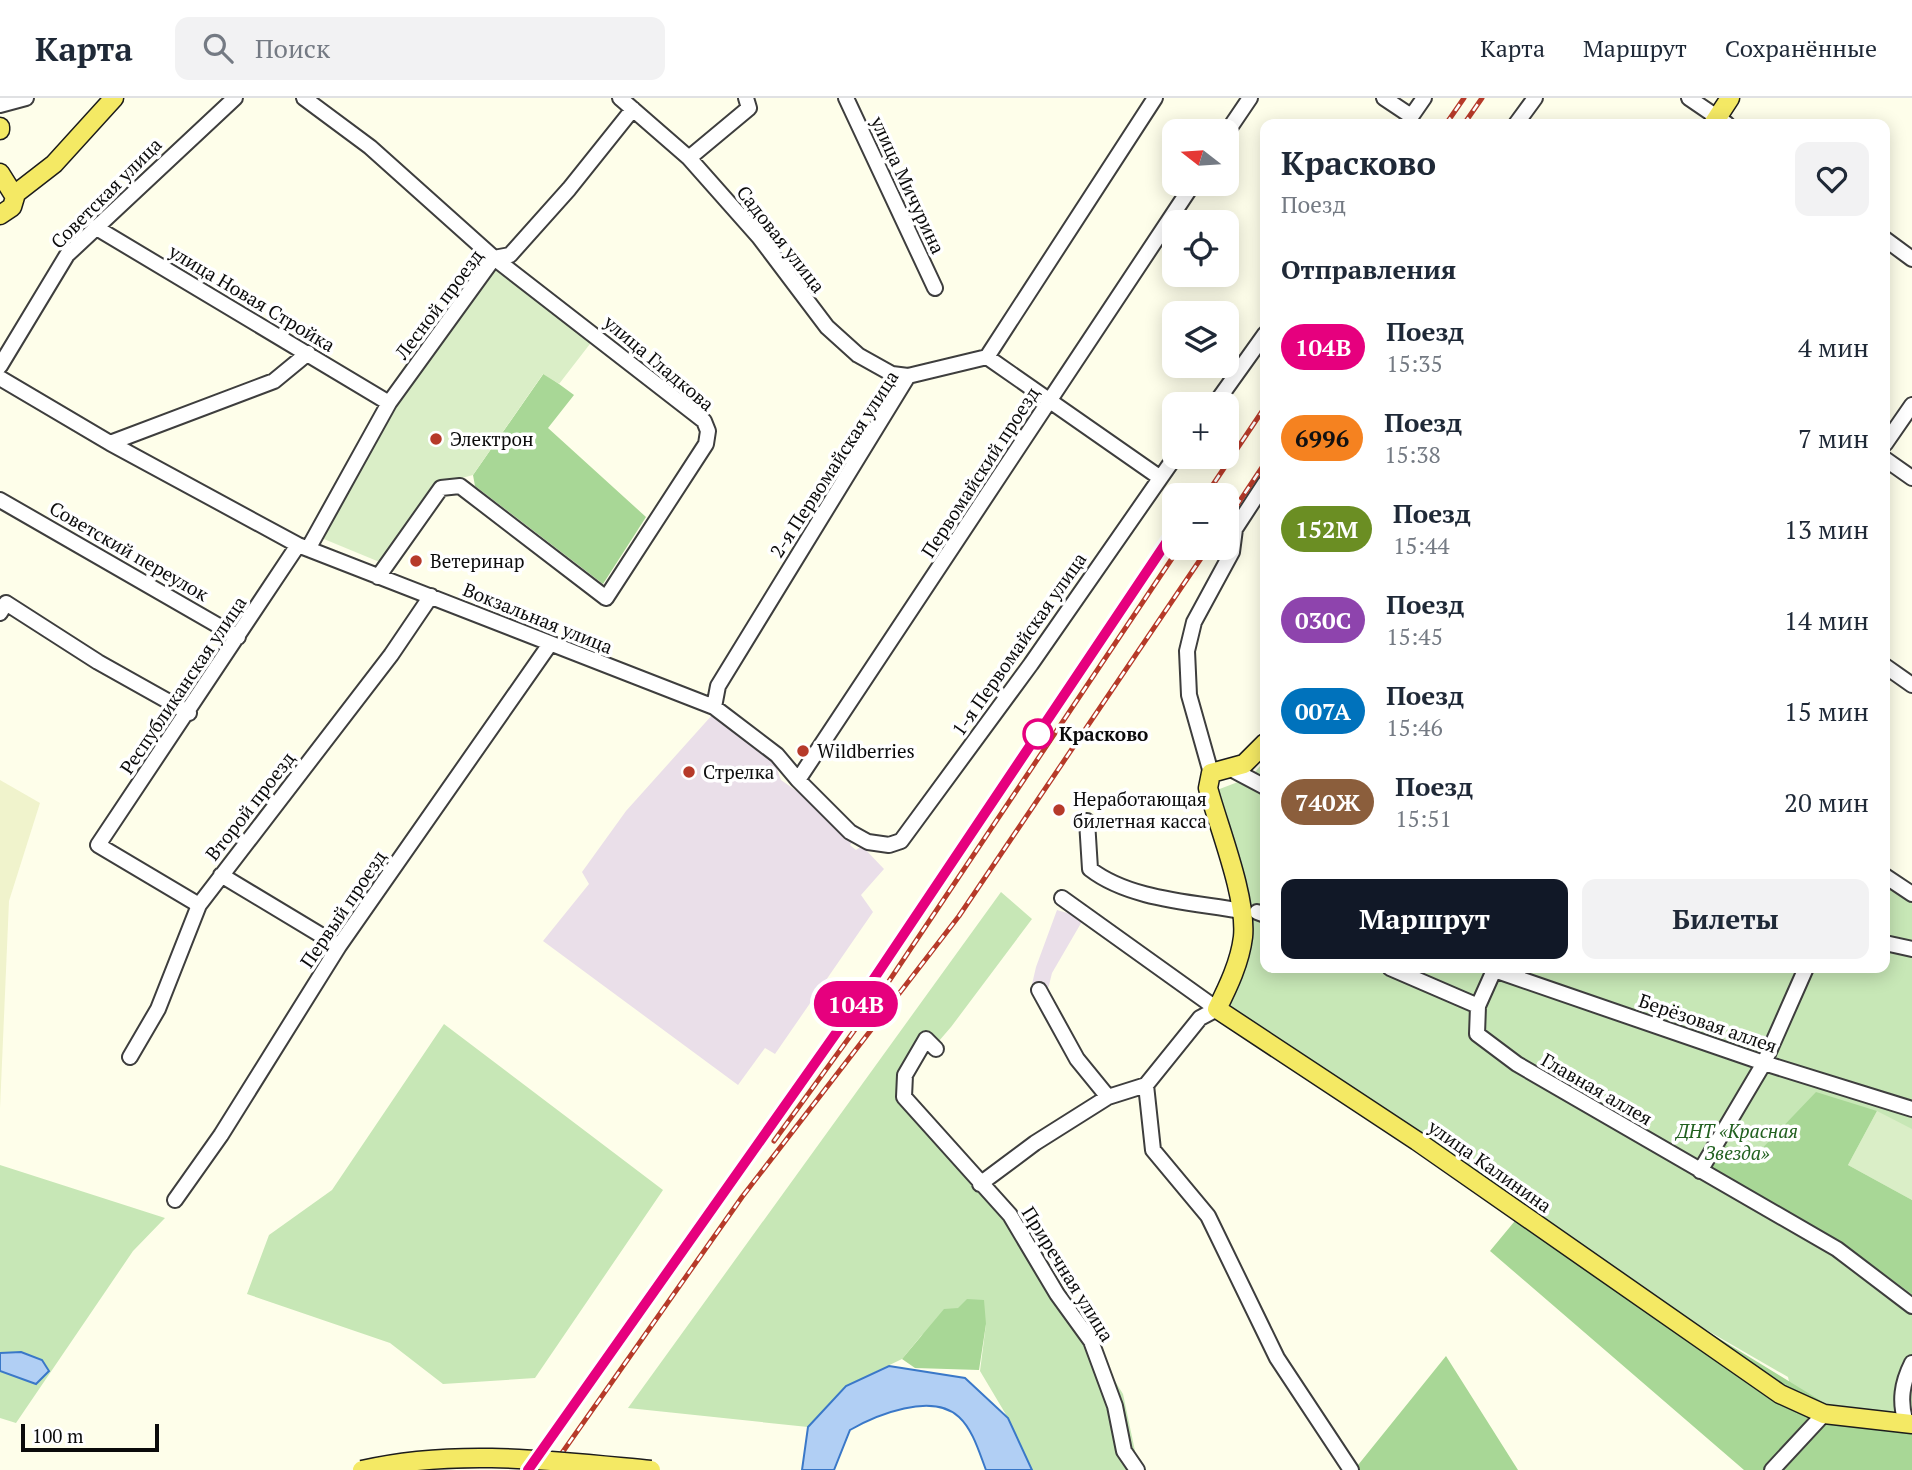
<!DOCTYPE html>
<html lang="ru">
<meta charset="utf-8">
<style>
body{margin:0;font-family:"PT Serif",serif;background:#f2f2f3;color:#1f2937;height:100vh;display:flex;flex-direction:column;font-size:26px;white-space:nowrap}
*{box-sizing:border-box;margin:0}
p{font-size:23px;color:#747a83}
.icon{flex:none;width:38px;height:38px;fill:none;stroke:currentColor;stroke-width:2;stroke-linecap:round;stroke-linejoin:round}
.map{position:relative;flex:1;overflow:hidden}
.panel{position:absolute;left:1260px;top:21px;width:630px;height:854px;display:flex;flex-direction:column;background:#fff;border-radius:14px;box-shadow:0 4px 18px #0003}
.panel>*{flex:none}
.badge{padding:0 14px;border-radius:23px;font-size:24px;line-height:46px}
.needle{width:46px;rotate:287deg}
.tools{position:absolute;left:1162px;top:21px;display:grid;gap:14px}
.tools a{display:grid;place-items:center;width:77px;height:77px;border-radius:14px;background:#fff;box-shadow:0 4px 18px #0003;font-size:35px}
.scale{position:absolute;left:21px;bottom:18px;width:138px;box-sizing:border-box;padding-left:7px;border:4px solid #0b0b0b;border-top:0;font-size:19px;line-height:24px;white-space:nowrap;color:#0b0b0b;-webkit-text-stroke:5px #fff;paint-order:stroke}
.map>.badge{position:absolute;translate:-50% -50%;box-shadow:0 0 0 4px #fff}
h2{padding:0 21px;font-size:26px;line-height:63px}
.round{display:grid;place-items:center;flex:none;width:74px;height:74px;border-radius:14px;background:#f2f2f3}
.summary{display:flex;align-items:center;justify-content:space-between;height:119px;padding:0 21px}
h1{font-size:33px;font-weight:700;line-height:52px}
.button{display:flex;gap:14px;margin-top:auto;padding:14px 21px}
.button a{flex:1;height:80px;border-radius:14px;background:#111827;color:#fff;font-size:28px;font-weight:700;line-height:80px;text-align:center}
.button a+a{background:#f2f2f3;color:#1f2937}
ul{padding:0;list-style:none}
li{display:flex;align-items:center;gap:21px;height:91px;padding:0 21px}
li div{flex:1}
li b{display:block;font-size:26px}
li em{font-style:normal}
li .badge{min-width:77px;font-weight:700;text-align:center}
header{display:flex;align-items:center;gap:42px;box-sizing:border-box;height:98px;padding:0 35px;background:#fff;border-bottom:2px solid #e0e1e3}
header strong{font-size:33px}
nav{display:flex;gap:38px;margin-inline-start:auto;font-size:24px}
.search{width:490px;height:63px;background:#f2f2f3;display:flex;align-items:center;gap:18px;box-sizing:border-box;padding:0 24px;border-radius:14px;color:#747a83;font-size:26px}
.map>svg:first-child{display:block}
.industrial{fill:#eadfe9}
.farmland{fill:#f0f3cc}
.green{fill:#c7e7b6}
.forest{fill:#a8d796}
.pitch{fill:#daeec7}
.water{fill:#b1cff4;stroke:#3a78c8;stroke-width:2}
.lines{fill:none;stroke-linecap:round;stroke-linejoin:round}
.minor-casing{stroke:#3e3e3e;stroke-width:18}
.major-casing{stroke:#1c1c1c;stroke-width:21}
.minor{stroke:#fff;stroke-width:14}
.major{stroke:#f4e964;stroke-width:18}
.rail-casing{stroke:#b63a29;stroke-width:5}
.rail{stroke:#fff;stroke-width:2.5;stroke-dasharray:8;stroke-linecap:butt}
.major-bridge-casing{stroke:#1c1c1c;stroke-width:21;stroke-linecap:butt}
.major-bridge{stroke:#f4e964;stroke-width:18}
.line-casing{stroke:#fff;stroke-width:16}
.line{stroke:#e6007e;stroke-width:10}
.poi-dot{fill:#b63a29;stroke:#fff;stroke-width:2.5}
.stop-dot{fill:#fff;stroke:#e6007e;stroke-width:3.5}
.labels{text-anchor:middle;stroke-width:7;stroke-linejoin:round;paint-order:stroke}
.street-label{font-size:19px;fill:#0b0b0b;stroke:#fff}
.poi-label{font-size:19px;fill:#0b0b0b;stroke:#fff;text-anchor:start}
.stop-label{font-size:19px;font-weight:bold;fill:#0b0b0b;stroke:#fff;text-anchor:start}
.park-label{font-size:19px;font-style:italic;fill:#21601f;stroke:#fff}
</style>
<header>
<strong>Карта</strong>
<div class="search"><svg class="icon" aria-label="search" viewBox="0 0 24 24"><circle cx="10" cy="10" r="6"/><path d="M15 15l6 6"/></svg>Поиск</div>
<nav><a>Карта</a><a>Маршрут</a><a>Сохранённые</a></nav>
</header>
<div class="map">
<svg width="1912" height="1372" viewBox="0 0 1912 1372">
<rect width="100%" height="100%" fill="#fefeea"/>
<path class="industrial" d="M713,616L771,655L781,682L819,709L854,742L850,747L856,752L862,748L884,771L861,797L873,814L775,956L765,950L738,987L543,843L589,786L582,774L626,713Z
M1057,812L1084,820L1052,875L1048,891L1030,895L1036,869Z"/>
<path class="farmland" d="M0,682L40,705L9,803L0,1011Z"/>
<path class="green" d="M1265,662V870H1885V782L1912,800V1372L1797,1318L1788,1279L1696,1226L1224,908L1248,840L1217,692L1251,679Z
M1001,794L1032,821L951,929L914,972L906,1001L970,1083L1048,1176L1123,1296L1139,1372H1032L1008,1320L980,1273L986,1226L958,1210L921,1238L902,1261L846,1288L808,1329L628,1310Z
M444,926L663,1092L535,1280L443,1286L390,1245L247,1196L269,1137L332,1092Z
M0,1067L165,1120L133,1153L16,1325L0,1320Z"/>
<path class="forest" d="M544,275L574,297L548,330L646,419L603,486L475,388L473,377Z
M1816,994L1877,1013L1848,1067L1912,1102V1196L1842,1146L1709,1072L1724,1046L1752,1061Z
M1519,1118L1844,1317L1912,1335V1372H1744L1490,1153Z
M967,1201L984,1202L986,1226L979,1272L915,1270L902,1261L944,1211L958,1210Z
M1446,1258L1518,1372H1354Z"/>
<path class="pitch" d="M497,166L593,242L559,286L543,276L473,377L432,388L382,465L319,439L395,306Z
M1877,1013L1912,1031V1102L1848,1067Z"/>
<path class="water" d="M21,1254L42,1262L49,1273L36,1286L0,1273V1255Z
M889,1268L965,1280L1008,1320L1032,1372H986C979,1354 973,1332 959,1319C932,1294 876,1317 850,1332L834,1372H802L808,1329L846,1288Z"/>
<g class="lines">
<g class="minor-casing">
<path id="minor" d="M304,0L370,49L494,160L704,323L708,333L706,346L606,500L460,388L441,390L378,479
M620,0L689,60L759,139L827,229L858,257L892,276L908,278L987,259L1155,0
M846,0L935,190
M1384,0L1411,18
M1689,0L1727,26
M0,7L26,0
M1406,26L1424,0
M1516,26L1535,0
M1227,34L1250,0
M689,60L749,10L746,0
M95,129L389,305
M1885,141L1912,161
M987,259L1159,379
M0,268L67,157L235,0
M0,280L110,345L298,447L714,609L777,657L798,682L850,734L868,744L889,747L901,743L1031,566L1175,359
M1215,306L1265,236
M110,345L274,283L308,255
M1885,346L1912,307
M1885,361L1912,380
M0,402L238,539
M308,451L389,305L494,160L510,157L569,91L633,11
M0,515L6,505L98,564L189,615
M1885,568L1912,587
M714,609L718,588L908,278
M1233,672L1265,689
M1211,675L1189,597L1187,553L1194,524L1232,454L1235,431L1265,385
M798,682L1193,86
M1087,723L1090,771C1130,802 1193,804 1242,813
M221,777L339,848
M1885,778L1912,796
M1062,800L1217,911
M199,807L98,747L298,447
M1257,814L1265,817
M1885,845L1912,851
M1390,870L1478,908L1477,936L1517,966L1837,1151L1912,1208
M1494,872L1764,965L1912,1011
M1039,892L1077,961L1108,999
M1478,908L1495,870
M936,951L926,941L905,977L904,999L1010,1117L1057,1196L1091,1243L1115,1308L1124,1353L1137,1372
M130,959L158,911L199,807L391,557L431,498
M1146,987L1153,1052L1208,1118L1277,1260L1351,1372
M1700,1073L1764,965L1806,870
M980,1086L1035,1045L1108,999L1146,987L1200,920L1217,911
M175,1102L221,1037L339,848L550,546
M1906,1325C1899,1303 1902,1285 1912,1265
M1772,1372L1824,1316"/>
</g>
<g class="major-casing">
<path id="major" d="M1713,26L1730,0
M0,29V32
M0,75L15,99L12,109L0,117
M14,97L54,66L114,0
M1265,645L1244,666L1211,675L1208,690C1219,730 1247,800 1243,839C1240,864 1228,889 1217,911L1417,1043L1780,1296L1824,1316L1912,1326"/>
</g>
<use href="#minor" class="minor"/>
<use href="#major" class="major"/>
<g class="rail-casing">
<path id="rail" d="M1446,26L1464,0
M1464,26L1482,0
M1206,397L1265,309
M1227,422L1265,365
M774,1043L875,904L1179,450
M528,1372L863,897L1174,433
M550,1372L742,1099L959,818L1208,450"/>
</g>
<use href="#rail" class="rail"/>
<g class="major-bridge-casing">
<path id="major-bridge" d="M362,1372C457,1350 555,1363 651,1372"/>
</g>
<use href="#major-bridge" class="major-bridge"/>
</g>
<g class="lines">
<g class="line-casing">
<path id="line" d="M528,1372L863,897L1174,433"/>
</g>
<use href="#line" class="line"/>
</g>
<g class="poi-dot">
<circle cx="436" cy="341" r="7"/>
<circle cx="416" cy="463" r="7"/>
<circle cx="803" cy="653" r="7"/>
<circle cx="689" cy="674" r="7"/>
<circle cx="1059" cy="712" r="7"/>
</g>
<circle class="stop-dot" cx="1038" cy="636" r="14"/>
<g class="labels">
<g class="street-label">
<text transform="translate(908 87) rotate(65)" y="7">улица Мичурина</text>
<text transform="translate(106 95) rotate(-45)" y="7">Советская улица</text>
<text transform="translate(781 141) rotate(52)" y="7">Садовая улица</text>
<text transform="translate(252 200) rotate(31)" y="7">улица Новая Стройка</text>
<text transform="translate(439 206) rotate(-53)" y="7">Лесной проезд</text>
<text transform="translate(659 265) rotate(40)" y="7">улица Гладкова</text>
<text transform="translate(834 366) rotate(-57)" y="7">2-я Первомайская улица</text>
<text transform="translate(980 374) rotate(-57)" y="7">Первомайский проезд</text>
<text transform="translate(129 453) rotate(30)" y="7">Советский переулок</text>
<text transform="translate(538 520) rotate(22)" y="7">Вокзальная улица</text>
<text transform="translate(1019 546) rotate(-55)" y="7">1-я Первомайская улица</text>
<text transform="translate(183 587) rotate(-56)" y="7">Республиканская улица</text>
<text transform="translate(250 708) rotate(-52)" y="7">Второй проезд</text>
<text transform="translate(343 811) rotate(-56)" y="7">Первый проезд</text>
<text transform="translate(1708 925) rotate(19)" y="7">Берёзовая аллея</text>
<text transform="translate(1597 991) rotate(30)" y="7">Главная аллея</text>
<text transform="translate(1490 1068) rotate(35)" y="7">улица Калинина</text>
<text transform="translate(1068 1176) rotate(58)" y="7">Приречная улица</text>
</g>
<g class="poi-label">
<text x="450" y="348">Электрон</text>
<text x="430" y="470">Ветеринар</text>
<text x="817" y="660">Wildberries</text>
<text x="703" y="681">Стрелка</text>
<text x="1073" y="708">Неработающая<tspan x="1073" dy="22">билетная касса</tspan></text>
</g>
<g class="stop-label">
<text x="1059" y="643">Красково</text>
</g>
<g class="park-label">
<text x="1737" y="1040">ДНТ «Красная<tspan x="1737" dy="22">Звезда»</tspan></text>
</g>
</g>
</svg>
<div class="tools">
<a><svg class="needle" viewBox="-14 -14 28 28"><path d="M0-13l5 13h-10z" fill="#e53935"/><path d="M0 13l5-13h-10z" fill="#747a83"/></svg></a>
<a><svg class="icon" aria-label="locate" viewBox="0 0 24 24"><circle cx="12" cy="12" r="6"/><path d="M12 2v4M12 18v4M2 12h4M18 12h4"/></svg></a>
<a><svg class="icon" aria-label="layers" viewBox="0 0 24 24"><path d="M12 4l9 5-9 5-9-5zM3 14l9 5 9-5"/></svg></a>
<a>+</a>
<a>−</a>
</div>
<div class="scale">100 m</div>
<b class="badge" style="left:856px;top:906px;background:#e6007e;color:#fff">104В</b>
<section class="panel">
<div class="summary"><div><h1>Красково</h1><p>Поезд</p></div><a class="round"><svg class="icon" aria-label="heart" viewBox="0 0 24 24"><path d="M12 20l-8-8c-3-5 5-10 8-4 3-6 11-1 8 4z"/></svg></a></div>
<h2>Отправления</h2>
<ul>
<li><span class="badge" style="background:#e6007e;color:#fff">104В</span><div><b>Поезд</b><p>15:35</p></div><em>4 мин</em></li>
<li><span class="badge" style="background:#f58220;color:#111">6996</span><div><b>Поезд</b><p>15:38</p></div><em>7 мин</em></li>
<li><span class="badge" style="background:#6b8e23;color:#fff">152М</span><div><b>Поезд</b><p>15:44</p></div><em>13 мин</em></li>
<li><span class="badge" style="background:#8e44ad;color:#fff">030C</span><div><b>Поезд</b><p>15:45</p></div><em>14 мин</em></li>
<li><span class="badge" style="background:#0072bc;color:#fff">007А</span><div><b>Поезд</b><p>15:46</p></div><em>15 мин</em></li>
<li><span class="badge" style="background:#8b5e3c;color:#fff">740Ж</span><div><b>Поезд</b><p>15:51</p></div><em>20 мин</em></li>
</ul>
<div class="button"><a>Маршрут</a><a>Билеты</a></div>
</section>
</div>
